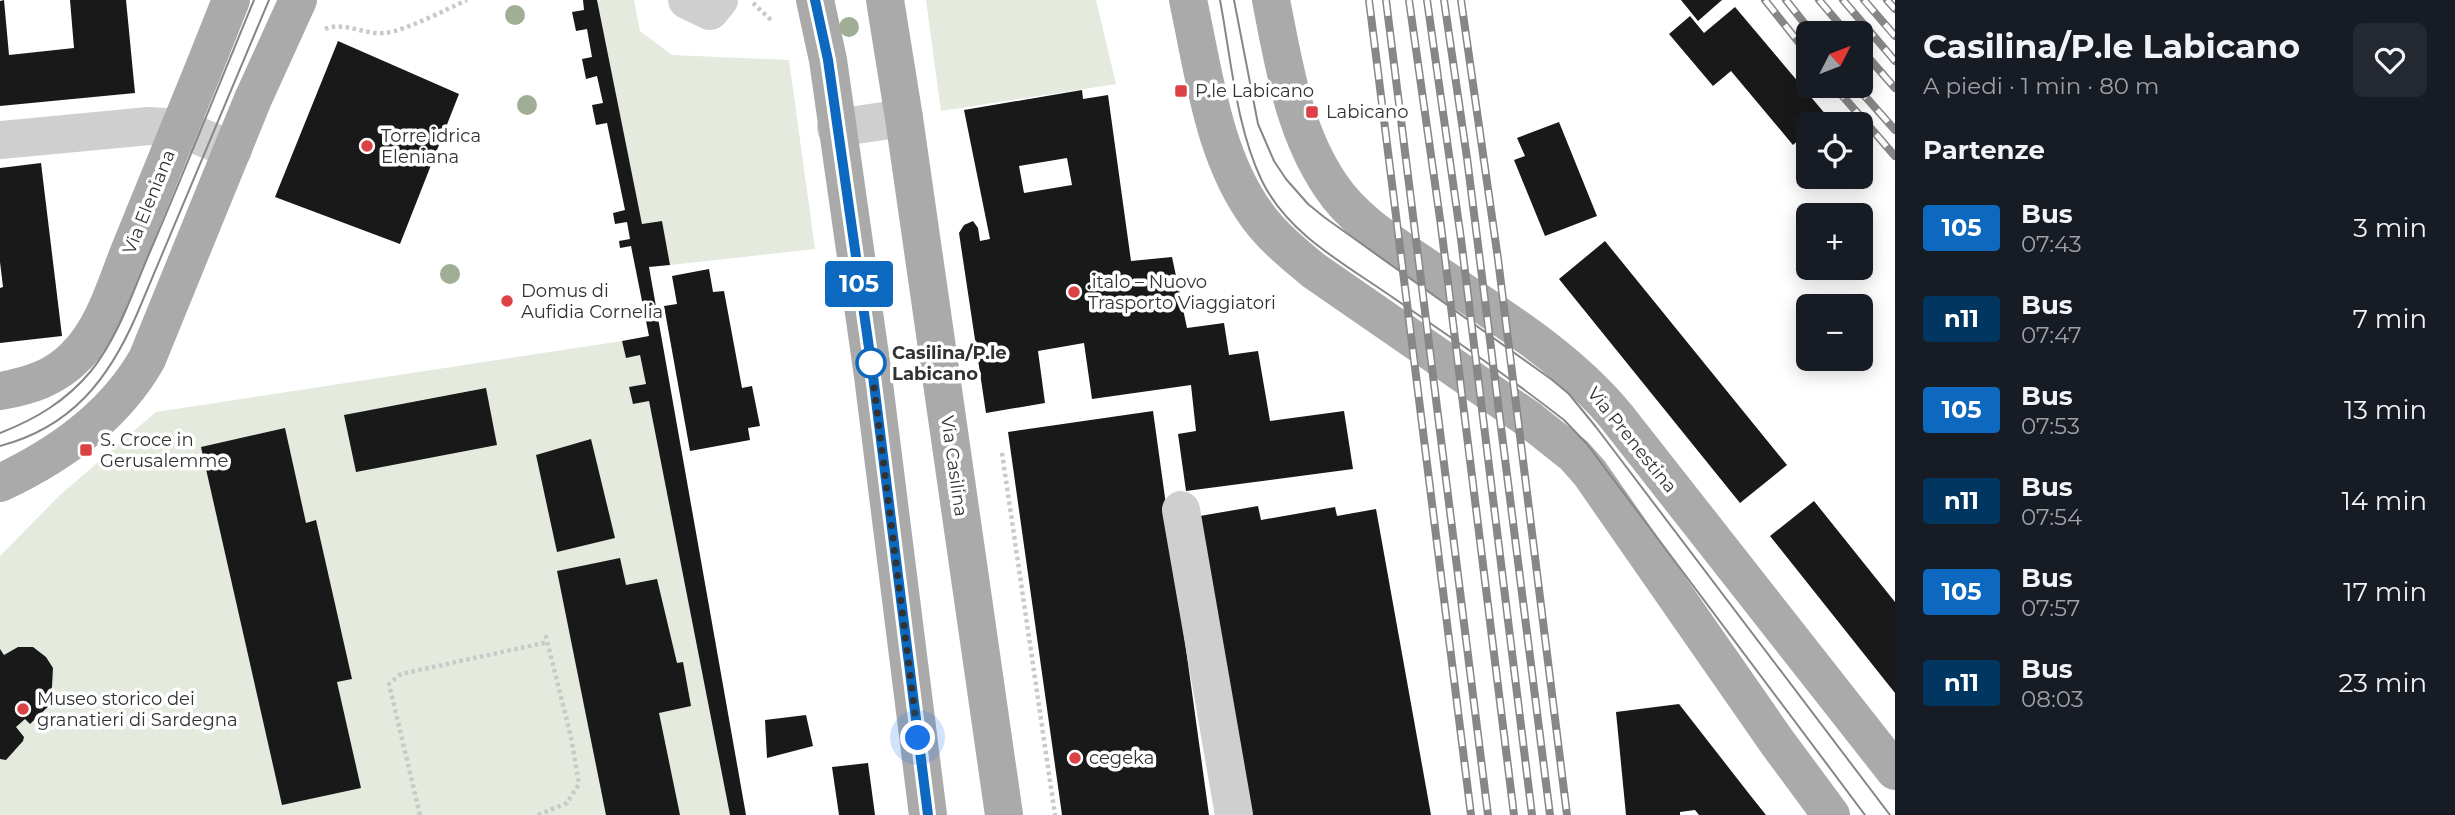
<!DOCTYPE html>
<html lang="it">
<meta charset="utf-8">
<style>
body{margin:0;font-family:Montserrat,sans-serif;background:#242831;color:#f1f3f6;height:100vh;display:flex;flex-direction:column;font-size:26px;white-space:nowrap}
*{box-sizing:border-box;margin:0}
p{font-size:23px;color:#9ea1a6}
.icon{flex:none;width:38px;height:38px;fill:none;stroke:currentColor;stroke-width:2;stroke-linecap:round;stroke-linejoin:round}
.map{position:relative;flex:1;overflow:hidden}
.sheet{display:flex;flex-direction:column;background:#171b24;width:560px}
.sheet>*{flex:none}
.badge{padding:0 14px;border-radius:5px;font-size:24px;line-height:46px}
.needle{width:46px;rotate:48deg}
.buttons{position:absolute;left:1796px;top:21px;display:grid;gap:14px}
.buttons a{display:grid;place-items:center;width:77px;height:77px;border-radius:10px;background:#171b24;box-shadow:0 4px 18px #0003;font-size:35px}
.you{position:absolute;width:35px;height:35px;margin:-18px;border:5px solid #fff;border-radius:50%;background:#1a73e8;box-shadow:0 0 0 10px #1a73e833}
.map>.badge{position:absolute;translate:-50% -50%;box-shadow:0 0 0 4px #fff}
h2{padding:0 28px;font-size:26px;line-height:63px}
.round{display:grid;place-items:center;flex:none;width:74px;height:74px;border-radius:10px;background:#242831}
.headline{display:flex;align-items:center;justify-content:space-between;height:119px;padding:0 28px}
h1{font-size:33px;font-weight:700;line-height:52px}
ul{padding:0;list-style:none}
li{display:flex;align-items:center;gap:21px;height:91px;padding:0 28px}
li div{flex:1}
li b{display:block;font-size:26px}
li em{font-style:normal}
li .badge{min-width:77px;font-weight:700;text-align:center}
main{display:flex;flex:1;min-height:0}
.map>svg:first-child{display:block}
.green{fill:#e4eade}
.building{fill:#191919;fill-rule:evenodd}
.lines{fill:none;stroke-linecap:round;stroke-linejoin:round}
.path{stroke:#c9c9c9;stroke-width:4.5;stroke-dasharray:3.5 3.5;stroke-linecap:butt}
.minor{stroke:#cfcfcf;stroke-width:38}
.major{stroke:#aaa;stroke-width:38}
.tram{stroke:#878787;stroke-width:2}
.rail-casing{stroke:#878787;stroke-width:8}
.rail{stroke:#fff;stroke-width:5;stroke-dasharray:16;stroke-linecap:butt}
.tree{fill:#a0ae96}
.line-casing{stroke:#fff;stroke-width:16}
.line{stroke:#0c69bf;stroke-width:10}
.walk{stroke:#323232;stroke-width:7;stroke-dasharray:0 12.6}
.poi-dot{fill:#da4246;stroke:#fff;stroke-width:2.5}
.stop-dot{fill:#fff;stroke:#0c69bf;stroke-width:3.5}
.labels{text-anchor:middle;stroke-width:7;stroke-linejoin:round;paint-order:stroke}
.poi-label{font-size:18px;fill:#323232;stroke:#fff;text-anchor:start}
.street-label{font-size:18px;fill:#323232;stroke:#fff}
.stop-label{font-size:18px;font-weight:bold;fill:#323232;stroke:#fff;text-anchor:start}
</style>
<main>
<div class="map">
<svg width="1895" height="815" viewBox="0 0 1895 815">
<rect width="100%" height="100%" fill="#fff"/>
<path class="green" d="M602,0H634L640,31L672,55L789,60L815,249L670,265L662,221L642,224L597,1Z
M926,0H1096L1116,84L941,111Z
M622,341L626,357L640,355L646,384L630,387L649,401L730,815H0V556L60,495L156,412Z"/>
<path class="building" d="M4,0L9,55L74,48L70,0H126L135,93L0,106V1Z
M583,0H597L642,224L662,221L670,265L649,267L746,815H730L649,401L633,404L629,387L646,384L640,355L626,358L622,341L649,336L631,246L620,248L619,241L630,239L627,222L615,224L613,213L625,210L607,123L596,125L592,105L603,103L597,76L586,79L582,59L592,57L587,29L576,31L572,12L584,10Z
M1681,0H1722L1698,21Z
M1735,7L1827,116L1817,124H1808V132L1793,145L1731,71L1713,86L1669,34L1690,16L1704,33Z
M338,41L459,94L400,244L275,197Z
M1082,90L1083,99L1108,95L1131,261L1172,257L1187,328L1224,323L1229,355L1258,351L1270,421L1344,411L1353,469L1186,491L1178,434L1196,431L1191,385L1092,399L1084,343L1038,351L1045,403L986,413L959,233L964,225L973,221L978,228L980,241L990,239L964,110ZM1067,158L1072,185L1024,193L1019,166Z
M1559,122L1597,216L1545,236L1514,160L1525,156L1517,138Z
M41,163L62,336L0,343V288L3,287L0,262V168Z
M1605,241L1787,465L1740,503L1559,279Z
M709,269L713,292L724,291L742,388L752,386L760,426L748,428L750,440L690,451L664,306L677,304L672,276Z
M486,388L497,445L356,472L344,415Z
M1153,411L1209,815H1062L1008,432Z
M285,428L306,523L316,520L352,679L337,682L361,788L282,805L201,447Z
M591,439L615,538L557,552L536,455Z
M1814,501L1895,602V693L1770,536Z
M1258,506L1261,520L1335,507L1337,516L1376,509L1431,815H1248L1194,517Z
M620,558L626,585L657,579L677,663L683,662L691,706L659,713L680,815H606L557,571Z
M18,647H33L46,657L53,668L52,687L49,695L55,700L30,724L25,719L16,727L24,737L23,741L6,760L0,759V649L4,655Z
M1679,704L1750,795L1766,815H1699L1695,810L1680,812V815H1626L1616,712Z
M806,715L813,746L767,758L765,720Z
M868,763L875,815H839L832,767Z"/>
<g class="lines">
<path class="path" d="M753,3L773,22
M325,29C344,21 364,35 385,33C405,31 447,9 467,0
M1002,453L1055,815
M420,815L389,684L401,674L548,642
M538,815L567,803L579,784L571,737L545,633"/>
<path class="minor" d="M687,0L710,11L719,0
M836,128L904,118
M0,140L149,126L179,128L233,150
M1181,510L1234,815"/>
<path class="major" d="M815,0L828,60L873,376L928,815
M885,0L904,118L1004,815
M1188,0C1204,73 1213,157 1259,218C1274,238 1294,254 1313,270L1530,420L1574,455L1590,473L1777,742L1831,815
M1271,0C1284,65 1293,130 1331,186C1352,218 1388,241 1419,262C1487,309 1563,352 1616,416L1895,771
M0,391C29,386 55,378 76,356C106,326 117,280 133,242C166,162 199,81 231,0
M0,483C60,455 114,417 147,359L253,99L298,0"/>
<path class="tram" d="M1220,0C1231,58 1236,127 1262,181C1289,236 1347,265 1395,299C1452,338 1509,377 1564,420L1587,444L1865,815
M1234,0L1258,124L1274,161L1286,179L1308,204L1324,217L1551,379L1569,394L1596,427L1890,815
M0,433C36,419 66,401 91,371C118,338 135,286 152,247C187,165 220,82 254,0
M0,446C72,427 109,379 137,314L269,0"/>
<g class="rail-casing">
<path id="rail" d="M1369,0L1471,815
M1386,0L1488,815
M1409,0L1441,226L1514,815
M1427,0L1461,239L1532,815
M1444,0L1467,158L1550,815
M1461,0L1498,259L1567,815
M1765,0L1808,54
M1786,0L1812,33
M1819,0L1847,33
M1843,0L1895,61
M1864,0L1895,36
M1887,0L1895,9
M1860,48L1895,88
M1834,86L1895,156
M1856,86L1895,130"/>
</g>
<use href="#rail" class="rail"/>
</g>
<g class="tree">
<circle cx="515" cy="15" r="10"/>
<circle cx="849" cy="27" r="10"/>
<circle cx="527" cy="105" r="10"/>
<circle cx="450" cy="274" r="10"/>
</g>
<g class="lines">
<g class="line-casing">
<path id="line" d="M815,0L828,60L873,376L928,815"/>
</g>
<use href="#line" class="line"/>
<path class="walk" d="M871,363L918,738"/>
</g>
<g class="poi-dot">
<rect x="1174" y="84" width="14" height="14" rx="3.5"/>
<rect x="1305" y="105" width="14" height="14" rx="3.5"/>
<circle cx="367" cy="146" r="7"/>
<circle cx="1074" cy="292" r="7"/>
<circle cx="507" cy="301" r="7"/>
<rect x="79" y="443" width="14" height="14" rx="3.5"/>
<circle cx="23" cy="709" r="7"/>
<circle cx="1075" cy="758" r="7"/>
</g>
<circle class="stop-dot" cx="871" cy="363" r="14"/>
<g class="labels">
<g class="poi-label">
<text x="1195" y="97">P.le Labicano</text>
<text x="1326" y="118">Labicano</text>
<text x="381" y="142">Torre idrica<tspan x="381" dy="21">Eleniana</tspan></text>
<text x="1088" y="288">.italo – Nuovo<tspan x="1088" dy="21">Trasporto Viaggiatori</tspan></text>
<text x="521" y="297">Domus di<tspan x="521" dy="21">Aufidia Cornelia</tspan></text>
<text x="100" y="446">S. Croce in<tspan x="100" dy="21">Gerusalemme</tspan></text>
<text x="37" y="705">Museo storico dei<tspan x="37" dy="21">granatieri di Sardegna</tspan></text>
<text x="1089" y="764">cegeka</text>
</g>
<g class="street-label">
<text transform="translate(149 202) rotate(-68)" y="6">Via Eleniana</text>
<text transform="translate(1632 440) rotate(51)" y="6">Via Prenestina</text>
<text transform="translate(954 466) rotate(82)" y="6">Via Casilina</text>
</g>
<g class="stop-label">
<text x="892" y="359">Casilina/P.le<tspan x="892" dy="21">Labicano</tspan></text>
</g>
</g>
</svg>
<div class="buttons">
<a><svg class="needle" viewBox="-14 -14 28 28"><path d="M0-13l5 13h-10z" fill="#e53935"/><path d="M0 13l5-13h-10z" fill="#9ea1a6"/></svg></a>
<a><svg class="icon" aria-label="locate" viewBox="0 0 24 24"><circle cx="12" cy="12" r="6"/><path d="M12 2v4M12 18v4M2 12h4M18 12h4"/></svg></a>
<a>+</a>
<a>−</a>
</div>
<div class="you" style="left:918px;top:738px"></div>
<b class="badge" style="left:859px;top:284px;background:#0c69bf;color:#fff">105</b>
</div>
<section class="sheet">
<div class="headline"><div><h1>Casilina/P.le Labicano</h1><p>A piedi · 1 min · 80 m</p></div><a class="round"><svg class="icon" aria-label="heart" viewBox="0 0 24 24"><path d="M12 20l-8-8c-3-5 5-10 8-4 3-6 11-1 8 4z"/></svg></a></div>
<h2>Partenze</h2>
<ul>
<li><span class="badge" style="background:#0c69bf;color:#fff">105</span><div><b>Bus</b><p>07:43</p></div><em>3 min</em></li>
<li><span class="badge" style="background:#00365f;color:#fff">n11</span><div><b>Bus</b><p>07:47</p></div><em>7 min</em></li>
<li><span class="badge" style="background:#0c69bf;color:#fff">105</span><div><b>Bus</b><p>07:53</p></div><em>13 min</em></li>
<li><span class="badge" style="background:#00365f;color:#fff">n11</span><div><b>Bus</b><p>07:54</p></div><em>14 min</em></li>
<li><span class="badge" style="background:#0c69bf;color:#fff">105</span><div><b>Bus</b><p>07:57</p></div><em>17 min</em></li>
<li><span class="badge" style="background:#00365f;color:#fff">n11</span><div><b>Bus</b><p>08:03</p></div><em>23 min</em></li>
</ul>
</section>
</main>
